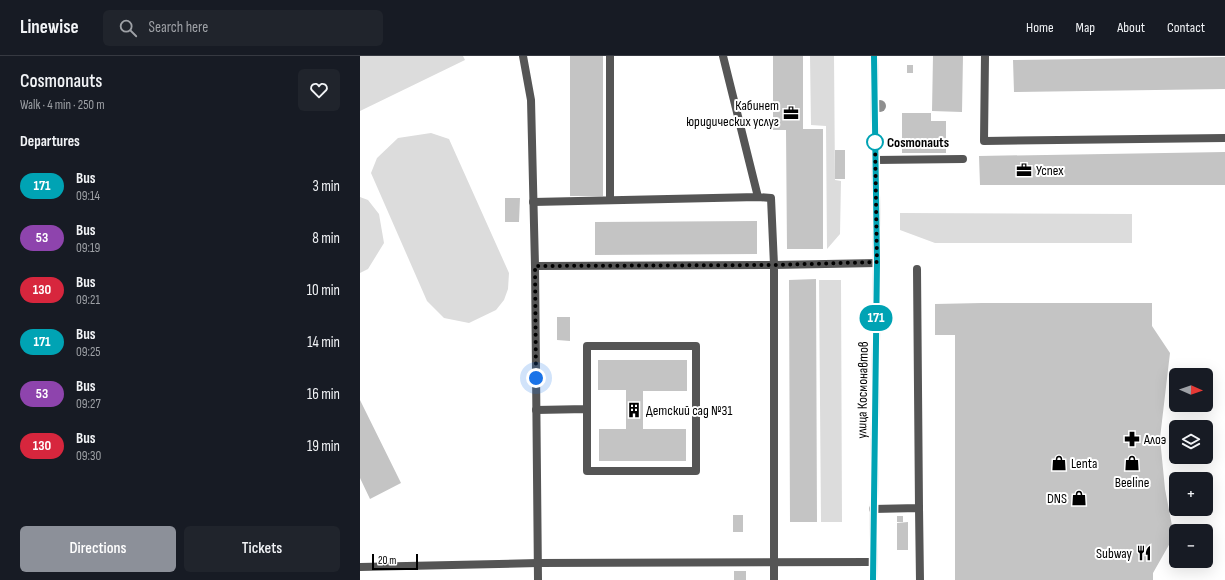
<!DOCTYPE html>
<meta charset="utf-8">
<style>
body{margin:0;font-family:"Sofia Sans Condensed",sans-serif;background:#20242c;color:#f1f3f6;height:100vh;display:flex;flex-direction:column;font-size:15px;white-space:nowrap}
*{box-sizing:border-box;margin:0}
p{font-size:13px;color:#9ea1a6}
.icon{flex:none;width:22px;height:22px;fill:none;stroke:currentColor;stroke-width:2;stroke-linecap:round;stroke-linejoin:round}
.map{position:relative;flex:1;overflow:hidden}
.side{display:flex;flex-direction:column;background:#171b24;width:360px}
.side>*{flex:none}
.badge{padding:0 8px;border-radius:13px;font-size:14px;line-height:26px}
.needle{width:26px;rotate:92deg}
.buttons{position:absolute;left:809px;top:312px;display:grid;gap:8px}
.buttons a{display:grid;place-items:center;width:44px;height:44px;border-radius:6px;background:#171b24;box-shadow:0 4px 16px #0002;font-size:20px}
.scale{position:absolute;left:12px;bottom:10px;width:46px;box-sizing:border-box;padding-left:4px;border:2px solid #000;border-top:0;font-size:11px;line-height:14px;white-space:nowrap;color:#000;-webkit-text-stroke:3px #fff;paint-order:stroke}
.you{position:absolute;width:20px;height:20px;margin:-10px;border:3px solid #fff;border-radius:50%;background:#1a73e8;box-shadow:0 0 0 6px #1a73e833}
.map>.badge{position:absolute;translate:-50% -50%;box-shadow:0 0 0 2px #fff}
h2{padding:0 20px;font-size:15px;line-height:36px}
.round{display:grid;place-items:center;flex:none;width:42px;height:42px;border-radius:6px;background:#20242c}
.summary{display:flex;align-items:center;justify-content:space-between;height:68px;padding:0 20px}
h1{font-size:19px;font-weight:600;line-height:30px}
.button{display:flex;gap:8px;margin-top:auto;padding:8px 20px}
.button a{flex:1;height:46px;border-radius:6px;background:#8c9099;color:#fff;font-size:16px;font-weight:600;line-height:46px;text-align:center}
.button a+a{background:#20242c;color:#f1f3f6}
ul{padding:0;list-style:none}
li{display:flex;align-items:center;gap:12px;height:52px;padding:0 20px}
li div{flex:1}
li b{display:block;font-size:15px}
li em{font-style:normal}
li .badge{min-width:44px;font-weight:700;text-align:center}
header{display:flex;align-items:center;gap:24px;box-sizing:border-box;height:56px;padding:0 20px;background:#171b24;border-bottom:1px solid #363941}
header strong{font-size:19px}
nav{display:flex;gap:22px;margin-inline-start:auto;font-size:14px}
.search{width:280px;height:36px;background:#20242c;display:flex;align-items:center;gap:10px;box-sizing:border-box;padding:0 14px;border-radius:6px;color:#9ea1a6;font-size:15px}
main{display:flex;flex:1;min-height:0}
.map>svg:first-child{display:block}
.green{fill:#dcdcdc}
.building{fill:#c4c4c4}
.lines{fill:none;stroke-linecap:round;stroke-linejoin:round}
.service{stroke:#555;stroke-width:8}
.minor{stroke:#555;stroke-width:8}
.tree{fill:#8f8f8f}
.line-casing{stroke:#fff;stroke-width:9}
.line{stroke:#00a3b4;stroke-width:6}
.walk{stroke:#000;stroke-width:4;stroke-dasharray:0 7.2}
.stop-dot{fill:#fff;stroke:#00a3b4;stroke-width:2}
.labels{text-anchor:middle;stroke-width:4;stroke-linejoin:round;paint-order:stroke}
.poi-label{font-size:14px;fill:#000;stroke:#fff;text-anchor:start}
.stop-label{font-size:14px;font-weight:bold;fill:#000;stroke:#fff;text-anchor:start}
.street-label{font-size:14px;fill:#000;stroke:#fff}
</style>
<header>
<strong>Linewise</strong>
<div class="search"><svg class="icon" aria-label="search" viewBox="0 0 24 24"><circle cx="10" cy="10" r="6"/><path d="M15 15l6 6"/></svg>Search here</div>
<nav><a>Home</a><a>Map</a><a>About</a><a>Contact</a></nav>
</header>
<main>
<section class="side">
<div class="summary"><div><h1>Cosmonauts</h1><p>Walk · 4 min · 250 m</p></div><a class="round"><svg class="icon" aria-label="heart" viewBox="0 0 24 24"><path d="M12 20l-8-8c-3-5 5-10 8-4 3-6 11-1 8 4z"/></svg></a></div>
<h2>Departures</h2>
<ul>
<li><span class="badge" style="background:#00a3b4;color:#fff">171</span><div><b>Bus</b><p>09:14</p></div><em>3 min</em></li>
<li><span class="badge" style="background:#8e44ad;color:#fff">53</span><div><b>Bus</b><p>09:19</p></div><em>8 min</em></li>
<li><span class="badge" style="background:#d7263d;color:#fff">130</span><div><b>Bus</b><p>09:21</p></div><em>10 min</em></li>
<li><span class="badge" style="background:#00a3b4;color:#fff">171</span><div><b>Bus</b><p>09:25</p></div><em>14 min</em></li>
<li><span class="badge" style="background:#8e44ad;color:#fff">53</span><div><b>Bus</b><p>09:27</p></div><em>16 min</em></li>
<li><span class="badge" style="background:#d7263d;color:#fff">130</span><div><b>Bus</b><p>09:30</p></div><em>19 min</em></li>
</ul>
<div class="button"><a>Directions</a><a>Tickets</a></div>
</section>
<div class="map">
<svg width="865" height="524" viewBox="0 0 865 524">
<rect width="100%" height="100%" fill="#fff"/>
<path class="green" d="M0,0H103L105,4L0,55Z
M450,0H474L475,124L481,125L480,178L467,193L466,70L451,69Z
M71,77L89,83L149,217L148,233L144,244L136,254L109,267L84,262L67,245L11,117L17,102L38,82Z
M0,141L8,144L19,158L24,187L8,213L0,217Z
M540,157L772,158V187H575L540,174Z
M459,224H481L482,466H461Z"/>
<path class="building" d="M210,0H243V140H210Z
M413,0H443V73H463V193H427L426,74H413Z
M573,0H603L602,56L572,55Z
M865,1V33L654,36L653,4Z
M547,9H553V17H547Z
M542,57H571V65H586V97H542Z
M475,94H485V123H475Z
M865,96V129H620L619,100Z
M145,142H160L159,166H145Z
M397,165V198L235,199V166Z
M456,223L457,466H430L429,224Z
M622,247H792V270L810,297L800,382L805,433L814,480L793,517V524H595V279H575V248Z
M197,261H210V285L197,284Z
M238,304H327V335H283V373H326V405H239V373H266V334H238Z
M0,344L41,427L10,443L0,422Z
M373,459H383V476H373Z
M537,460H543V466H537Z
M548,466V494H537V467Z
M374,515H386V524H374Z"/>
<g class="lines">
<path class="service" d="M250,0V144
M625,0L624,85L865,82
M516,104L603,103
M173,146L398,141
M175,210L414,209L411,142L398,141L363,0
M176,354L227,353V290H336V415H227V353
M559,452L560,524
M513,453L559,452L557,213
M0,511L178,507L512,506
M414,524V209L517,207"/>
<path class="minor" d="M163,0L171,44L175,210L178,524
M513,524L517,207L514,0"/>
</g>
<circle class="tree" cx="520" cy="50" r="6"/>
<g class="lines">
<g class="line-casing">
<path id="line" d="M513,524L517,206L514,0"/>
</g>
<use href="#line" class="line"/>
<path class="walk" d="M176,322L175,210L414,209L517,206L515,86"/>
</g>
<defs>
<g id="office-bare" transform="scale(1.2)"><path d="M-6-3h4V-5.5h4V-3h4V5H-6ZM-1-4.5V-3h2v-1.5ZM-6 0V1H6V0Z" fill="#000" stroke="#fff" stroke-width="2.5" paint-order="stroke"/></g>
<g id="building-bare" transform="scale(1.2)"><path d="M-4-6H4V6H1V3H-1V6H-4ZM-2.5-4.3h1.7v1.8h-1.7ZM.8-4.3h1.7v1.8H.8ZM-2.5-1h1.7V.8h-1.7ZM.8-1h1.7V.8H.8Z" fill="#000" stroke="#fff" stroke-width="2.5" paint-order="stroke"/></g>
<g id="pharmacy-bare" transform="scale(1.2)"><path d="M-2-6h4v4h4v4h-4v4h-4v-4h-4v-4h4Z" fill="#000" stroke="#fff" stroke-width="2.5" paint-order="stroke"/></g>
<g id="shop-bare" transform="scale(1.2)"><path d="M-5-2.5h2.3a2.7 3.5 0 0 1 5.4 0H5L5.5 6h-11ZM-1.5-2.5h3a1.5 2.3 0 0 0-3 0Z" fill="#000" stroke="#fff" stroke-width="2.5" paint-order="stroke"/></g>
<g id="restaurant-bare" transform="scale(1.2)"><path d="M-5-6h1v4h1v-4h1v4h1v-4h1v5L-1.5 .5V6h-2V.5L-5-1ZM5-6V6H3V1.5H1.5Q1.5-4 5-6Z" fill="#000" stroke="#fff" stroke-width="2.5" paint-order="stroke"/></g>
</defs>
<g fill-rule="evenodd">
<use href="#office-bare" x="431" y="57"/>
<use href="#office-bare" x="664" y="114"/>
<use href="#building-bare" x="274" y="354"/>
<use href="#pharmacy-bare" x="772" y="383"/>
<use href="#shop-bare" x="699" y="407"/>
<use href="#shop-bare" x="772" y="407"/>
<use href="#shop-bare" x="719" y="442"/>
<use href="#restaurant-bare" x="784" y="497"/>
</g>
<circle class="stop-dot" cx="515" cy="86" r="8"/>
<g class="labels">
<g class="poi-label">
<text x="419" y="54" text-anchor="end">Кабинет<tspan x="419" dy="16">юридических услуг</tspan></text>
<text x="676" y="119">Успех</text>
<text x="286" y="359">Детский сад №31</text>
<text x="784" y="388">Алоэ</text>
<text x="711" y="412">Lenta</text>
<text x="772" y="431" text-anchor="middle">Beeline</text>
<text x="707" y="447" text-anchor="end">DNS</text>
<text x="772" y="502" text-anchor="end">Subway</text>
</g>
<g class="stop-label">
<text x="527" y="91">Cosmonauts</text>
</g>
<g class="street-label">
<text transform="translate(502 334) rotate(-89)" y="5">улица Космонавтов</text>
</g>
</g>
</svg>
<div class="buttons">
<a><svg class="needle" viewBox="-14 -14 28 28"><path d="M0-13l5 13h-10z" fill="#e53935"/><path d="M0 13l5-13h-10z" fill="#9ea1a6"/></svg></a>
<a><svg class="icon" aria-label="layers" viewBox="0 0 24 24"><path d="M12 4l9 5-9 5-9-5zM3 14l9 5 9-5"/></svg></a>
<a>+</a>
<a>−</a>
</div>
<div class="scale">20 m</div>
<div class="you" style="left:176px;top:322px"></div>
<b class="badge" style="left:516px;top:262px;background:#00a3b4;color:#fff">171</b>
</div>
</main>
